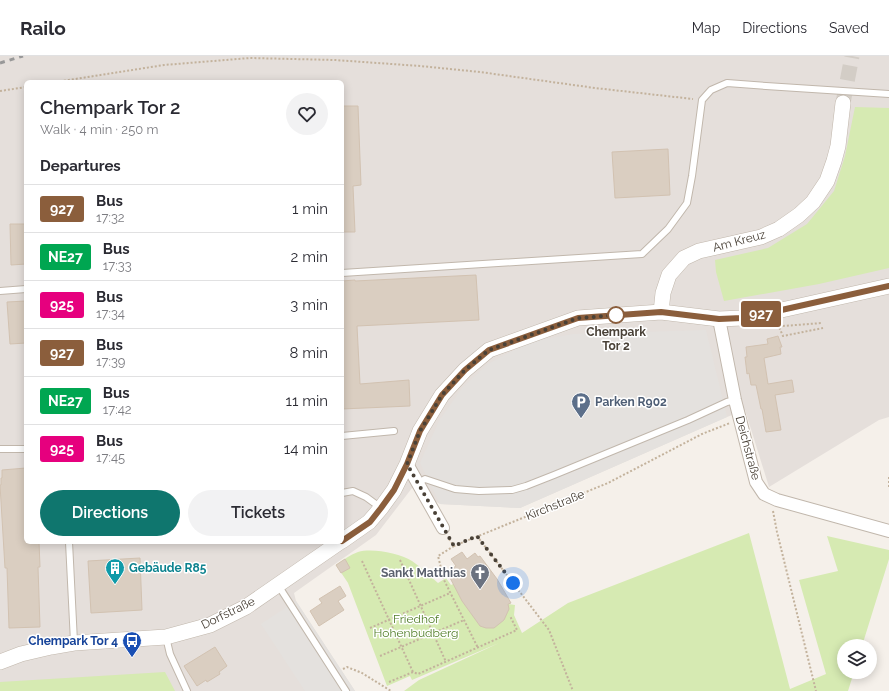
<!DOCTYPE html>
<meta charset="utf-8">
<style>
body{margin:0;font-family:Raleway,sans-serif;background:#f2f2f3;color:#2b2b33;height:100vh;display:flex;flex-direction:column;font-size:15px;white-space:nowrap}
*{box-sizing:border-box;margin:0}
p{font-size:13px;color:#7c7c81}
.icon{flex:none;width:22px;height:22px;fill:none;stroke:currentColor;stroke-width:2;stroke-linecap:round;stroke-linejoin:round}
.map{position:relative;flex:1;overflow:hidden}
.side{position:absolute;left:24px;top:24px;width:320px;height:464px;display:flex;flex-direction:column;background:#fff;border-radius:6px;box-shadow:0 2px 10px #0003}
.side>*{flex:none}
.badge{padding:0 8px;border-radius:3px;font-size:14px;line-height:26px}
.fabs{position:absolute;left:837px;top:583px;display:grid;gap:8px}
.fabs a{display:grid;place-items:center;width:40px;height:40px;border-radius:50%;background:#fff;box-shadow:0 2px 10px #0003;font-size:20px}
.you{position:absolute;width:20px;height:20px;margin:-10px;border:3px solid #fff;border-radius:50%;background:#1a73e8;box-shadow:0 0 0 6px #1a73e833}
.map>.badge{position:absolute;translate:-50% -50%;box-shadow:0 0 0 2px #fff}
h2{padding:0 16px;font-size:15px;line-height:36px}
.round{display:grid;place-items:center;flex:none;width:42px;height:42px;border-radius:21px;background:#f2f2f3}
.headline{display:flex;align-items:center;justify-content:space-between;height:68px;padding:0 16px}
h1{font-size:19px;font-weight:600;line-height:30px}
.button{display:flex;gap:8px;margin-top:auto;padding:8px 16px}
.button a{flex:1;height:46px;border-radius:24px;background:#0f766e;color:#fff;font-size:16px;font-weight:600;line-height:46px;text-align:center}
.button a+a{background:#f2f2f3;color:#2b2b33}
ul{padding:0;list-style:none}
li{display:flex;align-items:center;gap:12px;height:48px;padding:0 16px;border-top:1px solid #e1e1e2}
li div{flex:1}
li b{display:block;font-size:15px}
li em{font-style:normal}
li .badge{min-width:44px;font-weight:700;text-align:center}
header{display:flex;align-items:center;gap:24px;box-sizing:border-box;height:56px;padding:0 20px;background:#fff;border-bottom:1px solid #e1e1e2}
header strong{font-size:19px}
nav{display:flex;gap:22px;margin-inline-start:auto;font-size:14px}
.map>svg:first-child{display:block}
.industrial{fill:#e5dfdb;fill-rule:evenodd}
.green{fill:#d6eab2}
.parking{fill:#e4e1de}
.building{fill:#dacec1;stroke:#d2c2b1}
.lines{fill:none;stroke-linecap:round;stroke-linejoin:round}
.tertiary-tunnel{stroke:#d3cdc6;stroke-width:15;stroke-dasharray:15 8;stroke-linecap:butt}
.service-casing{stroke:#c1b7ac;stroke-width:8}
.minor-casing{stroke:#c1b7ac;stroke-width:14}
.tertiary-casing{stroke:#c1b7ac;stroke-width:16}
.path{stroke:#c3b29c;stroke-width:2;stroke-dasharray:2 2;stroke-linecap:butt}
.service{stroke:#fff;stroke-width:6}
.minor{stroke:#fff;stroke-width:12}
.tertiary{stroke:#fff;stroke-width:15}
.rail{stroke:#989898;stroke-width:3;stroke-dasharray:5 5;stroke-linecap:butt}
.line-casing{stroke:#fff;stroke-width:9}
.line{stroke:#8b5e3c;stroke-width:6}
.walk{stroke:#494137;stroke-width:4;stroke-dasharray:0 7.2}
.stop-dot{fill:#fff;stroke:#8b5e3c;stroke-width:2}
.labels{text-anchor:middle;stroke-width:3;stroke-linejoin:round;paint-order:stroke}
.street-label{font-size:12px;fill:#494137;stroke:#fff}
.stop-label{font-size:12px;font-weight:bold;fill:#494137;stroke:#fff}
.service-label{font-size:12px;font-weight:bold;fill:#4e5e75;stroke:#fff;text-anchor:start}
.culture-label{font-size:12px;font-weight:bold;fill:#0d838f;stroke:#fff;text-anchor:start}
.worship-label{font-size:12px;font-weight:bold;fill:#5b616d;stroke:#fff;text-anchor:end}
.park-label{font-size:12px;fill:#517e28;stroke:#fff}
.transit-label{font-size:12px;font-weight:bold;fill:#164399;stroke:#fff;text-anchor:end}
</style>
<header>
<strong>Railo</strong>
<nav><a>Map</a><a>Directions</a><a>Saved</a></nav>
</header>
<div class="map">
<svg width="889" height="635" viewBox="0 0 889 635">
<rect width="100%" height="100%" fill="#f5f0ea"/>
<path class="industrial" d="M0,0H889V361L879,364L769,431L745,354L727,361L520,452L440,448L412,432L376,479L294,537L296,545L355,635H0ZM26,26H342V486H26Z"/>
<path class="green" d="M855,51L889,52V212L819,228L724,245L716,216L715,204L768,192L807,168L834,135L845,100Z
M749,477L790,633L826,618L799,524L838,515L827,480L889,494V503L862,590H844V616H854L848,635H404L419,624L499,587L412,624L410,620L387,630L348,527L336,509C343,504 350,499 358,496C372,492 399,497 412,505C421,511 430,520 438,527L446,522L451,529L455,527L470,556L471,557L473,556L482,571L501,564L504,565L505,557H508V556H505L508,548L515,549L514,559L522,577L568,547Z
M165,616L175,635H0V626Z"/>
<path class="parking" d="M706,274L727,361L520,452L440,448L420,407L439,365L462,332L488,308L529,286L573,278Z
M296,545L355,635H305L261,568Z"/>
<path class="building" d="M342,50H358L361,129L353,130L355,176H342Z
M668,93L670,139L615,142L612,96Z
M10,168H26V208L11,209Z
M476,219L479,264L357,270L360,328L409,324L410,350L342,353V225L355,224V225Z
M26,245V287L10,288L7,246Z
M778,280L782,291H780L781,298L764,302L768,328L792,324L794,336L775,339L781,374L766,376L762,353H761L756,329H751L749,317L747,318L745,301H747L746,291L768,288L767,283Z
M26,412V486H39L40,511H38L40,571L9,572L7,512H5L0,429H1V422H2V414Z
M462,496L467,503L475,497L478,501L480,500L497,523L511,547L508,548L509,553L504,564L494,572H486L480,570L462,545L447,516L456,510L451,503Z
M140,502L142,554L91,557L88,505Z
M345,503L350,512L341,517L336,509Z
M340,530L346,540L338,545L344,554L319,570L310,555L322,547L319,543Z
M215,591L227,610L219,616L220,618L207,626L206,624L197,630L184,610Z"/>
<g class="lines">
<path class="tertiary-tunnel" d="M843,47L852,0"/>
<g class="service-casing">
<path id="service" d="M342,217L642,198L668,173L687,147L692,120L702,44L711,34L727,27L766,30L889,38
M0,235L26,233
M342,380L394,375
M0,393H26
M418,427L425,423L455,433L479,435L512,434L526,430L554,419L688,364L727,346L735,344
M342,437L353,435L366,441L381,452
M69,486L74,586
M278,529L346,635
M166,581L170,598L187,635"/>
</g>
<g class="minor-casing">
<path id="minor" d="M719,263L735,344L756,426L764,438L777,444L889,475
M407,408L443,472"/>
</g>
<g class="tertiary-casing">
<path id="tertiary" d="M661,256L663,237L669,219L684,202L699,195L761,181L779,173L799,159L813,146L827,125L834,105L838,90L843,47
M342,485L369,466L381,452L394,434L407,408L420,375L442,339L465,314L489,294L578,262L661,256L719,263L742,262L768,257L889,230
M0,606L21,598L51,591L74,587L166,581L210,569L246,551L340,486"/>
</g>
<path class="path" d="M56,26L164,9L250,2L335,4L420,10L480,16L595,32L693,43
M0,35L26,31
M777,269H778L783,280L823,272
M779,269L783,270L822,267
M889,421V431
M773,455L777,476L816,635
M477,480L549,574L573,635
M449,483L454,490L608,427L702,378L730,367
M454,490L438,500L444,524L478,592
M400,504L446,606
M362,505L413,616
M370,572L450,537
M380,600L464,564
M343,613L347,611L362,617L391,635
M389,626L413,616L418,618L517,574L510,560"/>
<use href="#service" class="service"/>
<use href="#minor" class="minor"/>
<use href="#tertiary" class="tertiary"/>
<path class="rail" d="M0,7L23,0"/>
</g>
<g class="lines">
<g class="line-casing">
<path id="line" d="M342,485L370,466L381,452L394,434L407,408L420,375L442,339L465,314L489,294L578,262L661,256L719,263L742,262L768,257L889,230"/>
</g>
<use href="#line" class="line"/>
<path class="walk" d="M513,527L477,480L454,490L407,408L420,375L442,339L465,314L489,294L578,262L620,259H616"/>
</g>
<defs>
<g id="parking-pin" transform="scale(1)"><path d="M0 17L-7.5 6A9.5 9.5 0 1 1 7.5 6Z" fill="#5c6f8a" stroke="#fff"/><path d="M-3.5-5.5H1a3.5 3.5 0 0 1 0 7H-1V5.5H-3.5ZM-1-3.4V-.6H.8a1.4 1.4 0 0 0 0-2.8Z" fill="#fff"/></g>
<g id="building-pin" transform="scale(1)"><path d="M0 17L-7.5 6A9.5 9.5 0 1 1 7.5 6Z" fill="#0f9aa8" stroke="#fff"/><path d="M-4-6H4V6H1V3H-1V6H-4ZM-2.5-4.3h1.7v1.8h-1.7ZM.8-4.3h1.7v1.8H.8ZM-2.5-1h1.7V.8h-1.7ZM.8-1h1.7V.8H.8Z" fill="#fff"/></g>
<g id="church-pin" transform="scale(1)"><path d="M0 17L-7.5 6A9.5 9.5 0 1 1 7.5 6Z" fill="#6b7280" stroke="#fff"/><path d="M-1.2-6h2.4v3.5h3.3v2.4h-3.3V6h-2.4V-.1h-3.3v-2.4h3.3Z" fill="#fff"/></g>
<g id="bus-pin" transform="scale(1)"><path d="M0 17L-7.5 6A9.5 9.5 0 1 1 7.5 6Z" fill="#1a4fb4" stroke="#fff"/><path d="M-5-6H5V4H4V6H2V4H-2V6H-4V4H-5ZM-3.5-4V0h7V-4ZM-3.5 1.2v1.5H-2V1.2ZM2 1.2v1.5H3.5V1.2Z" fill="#fff"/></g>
</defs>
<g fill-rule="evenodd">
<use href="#parking-pin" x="581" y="346"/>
<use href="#building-pin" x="115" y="512"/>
<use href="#church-pin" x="480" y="517"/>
<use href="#bus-pin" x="132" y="585"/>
</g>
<circle class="stop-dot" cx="616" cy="259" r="8"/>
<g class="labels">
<g class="street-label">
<text transform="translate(739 185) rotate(-15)" y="4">Am Kreuz</text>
<text transform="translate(748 392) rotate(75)" y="4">Deichstraße</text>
<text transform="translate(555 449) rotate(-22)" y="4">Kirchstraße</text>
<text transform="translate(228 557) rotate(-26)" y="4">Dorfstraße</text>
</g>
<g class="stop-label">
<text x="616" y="280">Chempark<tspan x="616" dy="14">Tor 2</tspan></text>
</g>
<g class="service-label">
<text x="595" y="350">Parken R902</text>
</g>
<g class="culture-label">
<text x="129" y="516">Gebäude R85</text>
</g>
<g class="worship-label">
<text x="466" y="521">Sankt Matthias</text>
</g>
<g class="park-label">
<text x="416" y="567">Friedhof<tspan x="416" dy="14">Hohenbudberg</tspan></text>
</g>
<g class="transit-label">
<text x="118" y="589">Chempark Tor 4</text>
</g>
</g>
</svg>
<div class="fabs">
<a><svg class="icon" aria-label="layers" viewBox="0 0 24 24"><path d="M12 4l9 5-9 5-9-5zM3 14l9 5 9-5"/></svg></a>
</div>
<div class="you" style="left:513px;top:527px"></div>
<b class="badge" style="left:761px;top:258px;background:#8b5e3c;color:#fff">927</b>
<section class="side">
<div class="headline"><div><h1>Chempark Tor 2</h1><p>Walk · 4 min · 250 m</p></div><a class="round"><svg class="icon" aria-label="heart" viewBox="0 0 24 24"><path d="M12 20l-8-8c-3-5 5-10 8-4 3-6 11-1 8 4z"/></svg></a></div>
<h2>Departures</h2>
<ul>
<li><span class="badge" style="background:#8b5e3c;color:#fff">927</span><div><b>Bus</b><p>17:32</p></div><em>1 min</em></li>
<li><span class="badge" style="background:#00a651;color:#fff">NE27</span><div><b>Bus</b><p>17:33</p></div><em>2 min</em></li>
<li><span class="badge" style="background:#e6007e;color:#fff">925</span><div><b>Bus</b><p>17:34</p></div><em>3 min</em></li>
<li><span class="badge" style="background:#8b5e3c;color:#fff">927</span><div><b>Bus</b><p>17:39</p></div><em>8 min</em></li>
<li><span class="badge" style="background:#00a651;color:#fff">NE27</span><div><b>Bus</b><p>17:42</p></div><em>11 min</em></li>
<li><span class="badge" style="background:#e6007e;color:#fff">925</span><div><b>Bus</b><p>17:45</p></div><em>14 min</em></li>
</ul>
<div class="button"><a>Directions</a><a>Tickets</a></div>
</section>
</div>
